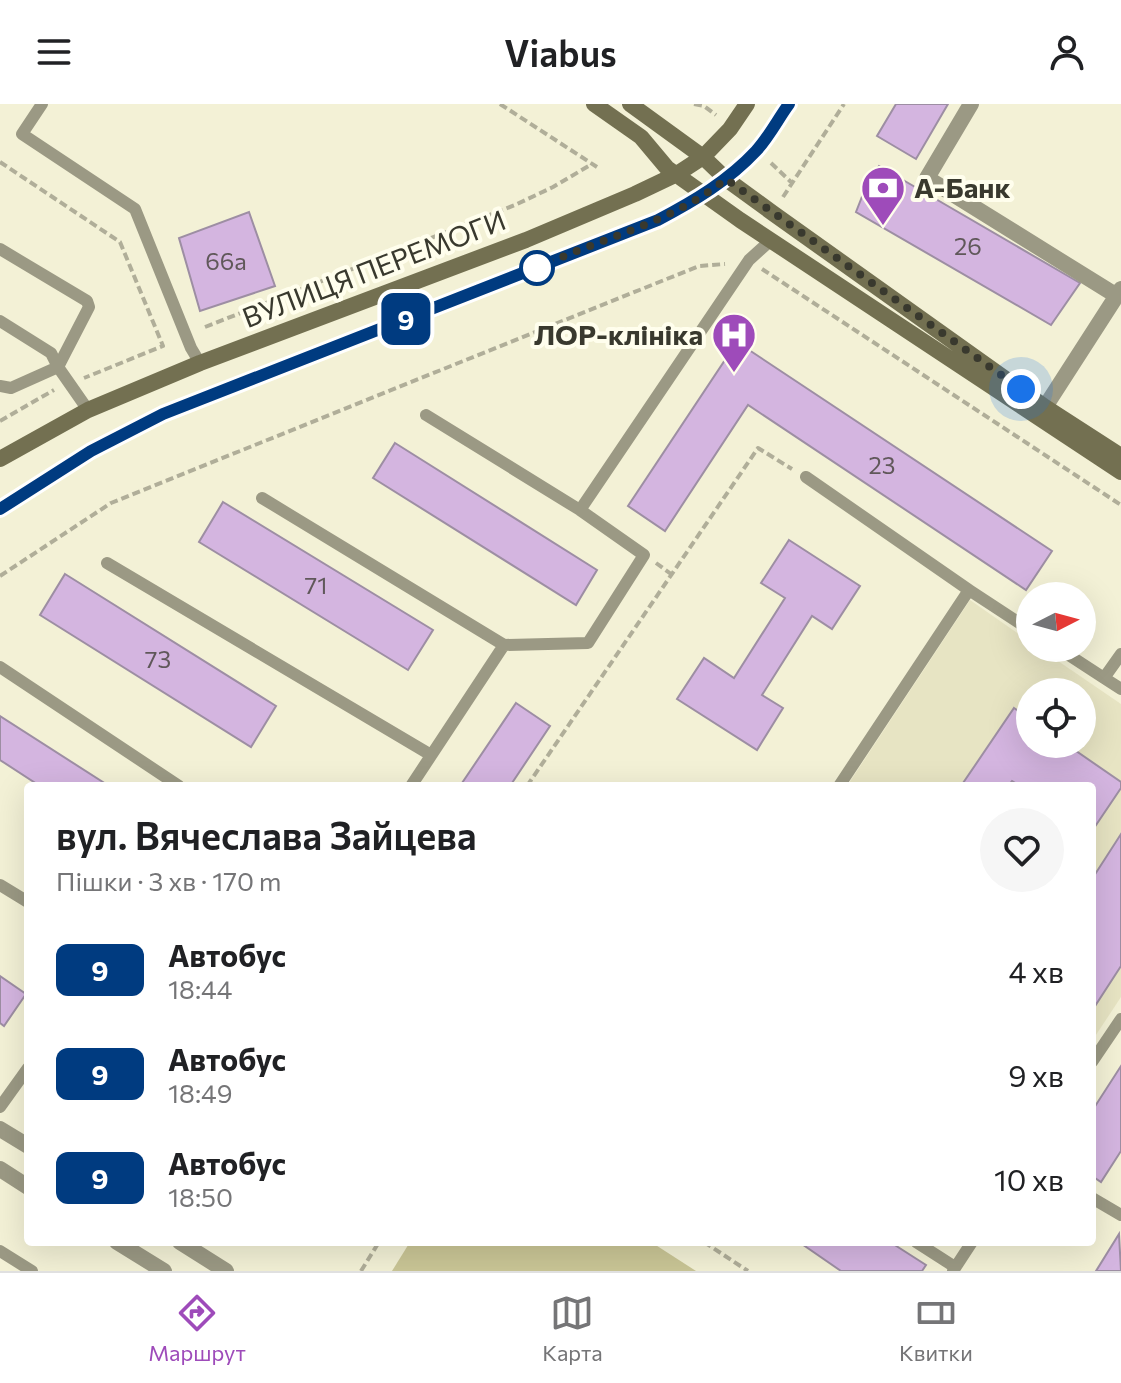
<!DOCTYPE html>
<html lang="uk">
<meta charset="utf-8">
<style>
body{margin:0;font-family:Commissioner,sans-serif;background:#f6f6f6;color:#202124;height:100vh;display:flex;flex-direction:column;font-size:30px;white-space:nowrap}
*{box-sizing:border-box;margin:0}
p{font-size:26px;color:#757577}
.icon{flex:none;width:44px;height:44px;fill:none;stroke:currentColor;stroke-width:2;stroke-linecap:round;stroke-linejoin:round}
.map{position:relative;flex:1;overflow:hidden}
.sheet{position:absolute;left:24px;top:678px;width:1072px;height:464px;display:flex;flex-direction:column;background:#fff;border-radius:8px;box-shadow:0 8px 32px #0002}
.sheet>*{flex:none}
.badge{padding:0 16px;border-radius:12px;font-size:28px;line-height:52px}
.needle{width:52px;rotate:84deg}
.buttons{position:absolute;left:1016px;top:478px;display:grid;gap:16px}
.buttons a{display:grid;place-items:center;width:80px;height:80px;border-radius:50%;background:#fff;box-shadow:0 8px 32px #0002;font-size:40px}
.you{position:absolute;width:40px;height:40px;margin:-20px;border:6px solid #fff;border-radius:50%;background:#1a73e8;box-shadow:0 0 0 12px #1a73e833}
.map>.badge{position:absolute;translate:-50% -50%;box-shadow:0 0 0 4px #fff}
.round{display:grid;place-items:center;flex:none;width:84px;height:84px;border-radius:42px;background:#f6f6f6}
.overview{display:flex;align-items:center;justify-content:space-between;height:136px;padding:0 32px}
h1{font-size:38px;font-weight:600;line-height:60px}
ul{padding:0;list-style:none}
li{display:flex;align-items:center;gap:24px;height:104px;padding:0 32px}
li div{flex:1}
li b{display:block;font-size:30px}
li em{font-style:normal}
li .badge{min-width:88px;font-weight:700;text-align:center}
header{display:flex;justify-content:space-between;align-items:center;height:104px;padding:0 32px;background:#fff;font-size:36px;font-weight:600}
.menu{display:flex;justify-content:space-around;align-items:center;height:112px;border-top:2px solid #e0e0e0;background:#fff;font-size:22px;color:#757577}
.menu a{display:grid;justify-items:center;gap:4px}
.menu .active{color:#9e4bba}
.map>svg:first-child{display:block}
.built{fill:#e7e4c3;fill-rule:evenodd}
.green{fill:#cac696}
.building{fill:#d4b5e0;stroke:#9d8ea3;stroke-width:2}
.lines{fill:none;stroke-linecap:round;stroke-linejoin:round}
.path{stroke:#b0ae99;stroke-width:4;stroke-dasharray:8 4;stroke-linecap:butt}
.service{stroke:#9b9984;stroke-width:12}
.pedestrian{stroke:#9b9984;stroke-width:16}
.minor{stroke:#9b9984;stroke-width:16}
.secondary{stroke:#737051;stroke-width:16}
.line-casing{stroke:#fff;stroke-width:18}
.line{stroke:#003b80;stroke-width:12}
.walk{stroke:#39392e;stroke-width:8;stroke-dasharray:0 14.4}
.stop-dot{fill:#fff;stroke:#003b80;stroke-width:4}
.labels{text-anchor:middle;stroke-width:8;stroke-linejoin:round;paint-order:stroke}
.number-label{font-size:24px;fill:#60585a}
.poi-label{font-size:28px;font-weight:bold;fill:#39392e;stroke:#fffeed;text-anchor:start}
.street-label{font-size:28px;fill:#39392e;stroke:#fffeed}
</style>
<header><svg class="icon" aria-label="menu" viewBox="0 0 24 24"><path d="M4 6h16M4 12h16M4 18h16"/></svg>Viabus<svg class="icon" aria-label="person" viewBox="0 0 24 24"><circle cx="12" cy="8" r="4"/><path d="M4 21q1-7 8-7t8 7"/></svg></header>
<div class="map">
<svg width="1121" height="1167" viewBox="0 0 1121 1167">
<rect width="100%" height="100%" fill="#f3f1d6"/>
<path class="built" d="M970,496L1030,538V544H1039L1121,600V893L1092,937V682H847ZM1030,588H1082V640H1030Z"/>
<path class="green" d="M410,1138H651L696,1167H392Z"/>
<path class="building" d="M896,0H948L916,55L877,32Z
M879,62L1080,179L1051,221L856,108L867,80Z
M249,108L275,182L200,207L179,134Z
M737,238L1052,447L1026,486L748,301L665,427L628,402Z
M395,339L597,466L576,501L373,374Z
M223,398L433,526L408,566L199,438Z
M789,436L860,482L832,525L812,512L762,591L783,604L757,646L677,595L704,554L734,574L785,494L761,479Z
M65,470L276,602L251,643L40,511Z
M516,599L550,622L510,682H460Z
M1014,604L1030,615V640H1066L1121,678V684L1092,727V682H1020L1012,677L1008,682H961Z
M0,612L109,682H40L0,656Z
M1121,730V862L1095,902L1092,900V775Z
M0,872L26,890L4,922L0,919Z
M1121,962V1047L1101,1078L1092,1072V1007Z
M1119,1130L1121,1167H1096Z
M799,1138H890L926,1161L922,1167H841Z"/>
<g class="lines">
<path class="path" d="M500,0L597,63
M694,0L704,2L716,11
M0,58L120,138L163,242L84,274
M771,59L792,79
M783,93L844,0
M762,165L1121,401
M205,223L515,101L553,83L592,60
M0,317L54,286
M656,459L671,470
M0,472L111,399L699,162L725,160
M527,682L758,344L792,365
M704,1138L748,1167
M361,1167L379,1138"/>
<path class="service" d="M42,0L22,30L135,105L191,244L200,259
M0,145L87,197L89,203L58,263L11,284L0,282
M0,217L51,249L58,263L88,306
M426,311L580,406
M806,373L969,486
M262,394L504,541
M107,459L431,651
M1058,544L1104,574L1121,550
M0,563L179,682
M1104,574L1121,585
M411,682L504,541L588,539L644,451L580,406L749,156L770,137
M839,682L969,486L1030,526
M0,781L28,798
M1092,958L1121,915
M0,1003L28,964
M1092,1094L1121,1111
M916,1138L955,1163
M0,1147L32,1167
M953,1167L972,1138"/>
<path class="pedestrian" d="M0,1025L28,1042
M0,1065L28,1083
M117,1138L164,1167
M180,1138L226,1167"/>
<path class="minor" d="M971,0L927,74L1117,192
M1045,303L1121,185"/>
<path class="secondary" d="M594,0L641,33L667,64L740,116L1121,368
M630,0L703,53L726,75L774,110L1045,303L1121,352
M0,355L88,306L200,259L526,136L635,90L677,70L703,53L730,25L747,0
M0,405L91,347L163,310L658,116C695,97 728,77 756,47C769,33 778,15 789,0"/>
</g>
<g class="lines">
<g class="line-casing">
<path id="line" d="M0,405L91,347L163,310L658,116C694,97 728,77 756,47C769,33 778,15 789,0"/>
</g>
<use href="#line" class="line"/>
<path class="walk" d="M537,164C600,134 670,120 726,75L1021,285"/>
</g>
<defs>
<g id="bank-pin" transform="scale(2.3)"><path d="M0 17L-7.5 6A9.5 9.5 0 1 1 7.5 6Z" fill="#9e4bba" stroke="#fffeed"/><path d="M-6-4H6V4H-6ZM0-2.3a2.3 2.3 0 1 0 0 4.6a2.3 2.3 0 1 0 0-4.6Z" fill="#fff"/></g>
<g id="hospital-pin" transform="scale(2.3)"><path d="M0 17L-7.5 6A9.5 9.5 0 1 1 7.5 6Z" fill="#9e4bba" stroke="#fffeed"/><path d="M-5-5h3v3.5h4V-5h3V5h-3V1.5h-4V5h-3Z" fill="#fff"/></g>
</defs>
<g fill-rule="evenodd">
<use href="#bank-pin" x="883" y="84"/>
<use href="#hospital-pin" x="734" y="231"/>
</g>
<circle class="stop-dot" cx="537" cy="164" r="16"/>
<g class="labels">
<g class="number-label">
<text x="968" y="151">26</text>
<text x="226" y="166">66а</text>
<text x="882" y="370">23</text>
<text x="316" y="490">71</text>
<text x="158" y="564">73</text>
</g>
<g class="poi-label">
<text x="914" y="94">А-Банк</text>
<text x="703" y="241" text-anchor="end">ЛОР-клініка</text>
</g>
<g class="street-label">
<text transform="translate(374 165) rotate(-21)" y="10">ВУЛИЦЯ ПЕРЕМОГИ</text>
</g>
</g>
</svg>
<div class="buttons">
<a><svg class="needle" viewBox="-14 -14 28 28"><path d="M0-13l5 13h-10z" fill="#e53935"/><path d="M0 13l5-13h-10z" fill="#757577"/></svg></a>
<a><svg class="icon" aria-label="locate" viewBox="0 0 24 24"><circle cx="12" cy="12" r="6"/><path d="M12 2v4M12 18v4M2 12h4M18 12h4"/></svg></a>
</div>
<div class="you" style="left:1021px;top:285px"></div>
<b class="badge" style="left:406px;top:215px;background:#003b80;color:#fff">9</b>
<section class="sheet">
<div class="overview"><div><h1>вул. Вячеслава Зайцева</h1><p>Пішки · 3 хв · 170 m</p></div><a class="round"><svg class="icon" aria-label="heart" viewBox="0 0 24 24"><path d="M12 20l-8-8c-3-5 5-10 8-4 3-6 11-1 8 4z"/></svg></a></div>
<ul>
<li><span class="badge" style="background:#003b80;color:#fff">9</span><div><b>Автобус</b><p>18:44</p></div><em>4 хв</em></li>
<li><span class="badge" style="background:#003b80;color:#fff">9</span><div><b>Автобус</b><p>18:49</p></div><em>9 хв</em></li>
<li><span class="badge" style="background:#003b80;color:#fff">9</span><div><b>Автобус</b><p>18:50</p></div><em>10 хв</em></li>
</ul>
</section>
</div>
<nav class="menu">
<a class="active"><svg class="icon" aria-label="directions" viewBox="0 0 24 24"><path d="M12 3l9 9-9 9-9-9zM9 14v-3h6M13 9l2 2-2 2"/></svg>Маршрут</a>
<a><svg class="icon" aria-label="map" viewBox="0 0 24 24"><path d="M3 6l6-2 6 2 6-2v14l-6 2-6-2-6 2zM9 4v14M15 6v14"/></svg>Карта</a>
<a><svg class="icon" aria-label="tickets" viewBox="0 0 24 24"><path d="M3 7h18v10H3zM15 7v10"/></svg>Квитки</a>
</nav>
